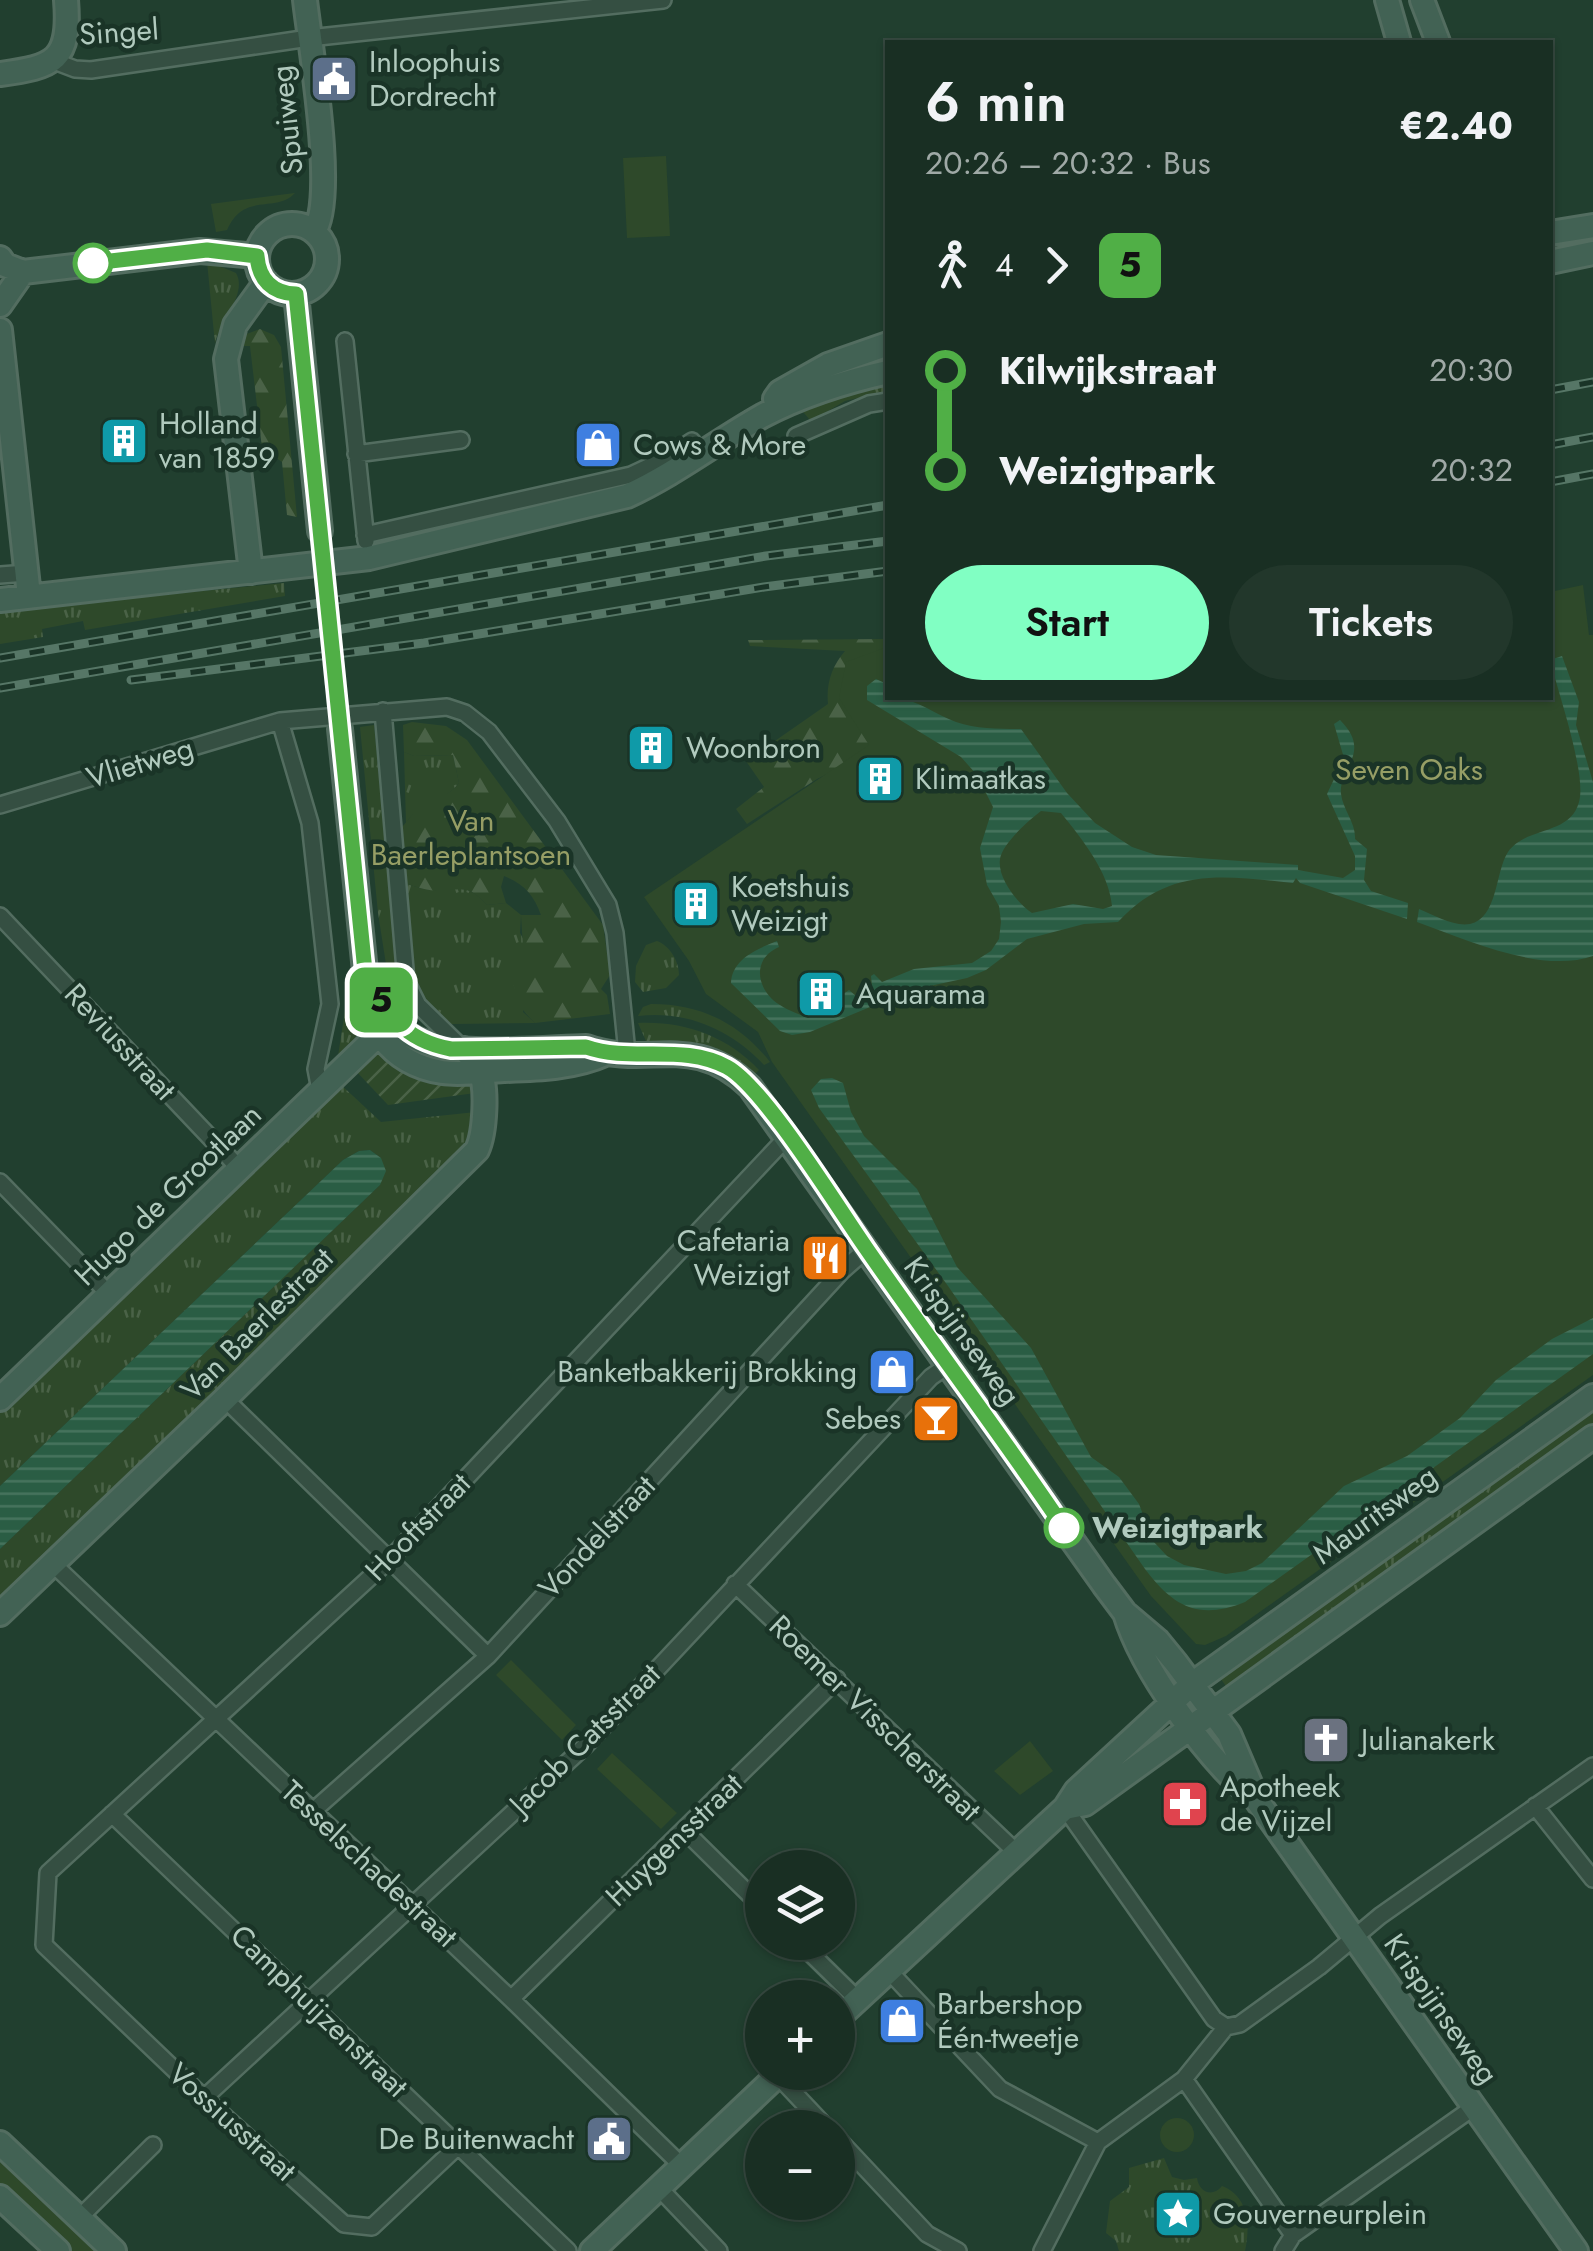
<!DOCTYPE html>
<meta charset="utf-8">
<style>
body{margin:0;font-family:Jost,sans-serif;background:#22372b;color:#f1f3f6;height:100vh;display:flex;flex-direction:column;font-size:38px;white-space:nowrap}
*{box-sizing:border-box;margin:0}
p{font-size:32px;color:#9fa9a6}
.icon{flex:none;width:55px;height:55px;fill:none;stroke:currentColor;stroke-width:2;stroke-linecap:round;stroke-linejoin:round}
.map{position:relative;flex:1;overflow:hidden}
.panel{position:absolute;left:885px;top:40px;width:668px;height:660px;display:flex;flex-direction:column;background:#192f23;border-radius:0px;box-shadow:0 2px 8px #0004,0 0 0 2px #374a41}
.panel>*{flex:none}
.badge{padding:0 20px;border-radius:15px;font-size:35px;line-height:65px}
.fabs{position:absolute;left:745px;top:1850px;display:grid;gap:20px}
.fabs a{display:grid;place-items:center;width:110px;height:110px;border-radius:50%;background:#192f23;box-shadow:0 2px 8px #0004,0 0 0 2px #374a41;font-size:50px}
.map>.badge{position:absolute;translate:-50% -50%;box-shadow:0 0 0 5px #fff}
.legs{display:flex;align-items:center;gap:15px;height:110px;padding:0 40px;font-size:32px}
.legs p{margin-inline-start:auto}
.summary{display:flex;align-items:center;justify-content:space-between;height:170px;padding:0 40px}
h1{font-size:55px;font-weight:600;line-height:75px}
.button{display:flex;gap:20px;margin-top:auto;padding:20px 40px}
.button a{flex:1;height:115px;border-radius:60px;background:#81ffc3;color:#111;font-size:40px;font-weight:600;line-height:115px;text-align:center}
.button a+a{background:#22372b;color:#f1f3f6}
ul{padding:0 40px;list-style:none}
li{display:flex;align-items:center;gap:35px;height:100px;font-size:38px}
li i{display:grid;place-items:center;width:15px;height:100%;margin:0 12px;background:currentColor}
li i::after{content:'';width:25px;height:25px;margin:-12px;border:8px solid;border-radius:50%;background:#192f23}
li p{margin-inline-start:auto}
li:first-child i{background:linear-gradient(#0000 50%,currentColor 0)}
li:last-child i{background:linear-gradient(currentColor 50%,#0000 0)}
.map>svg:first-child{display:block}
.grass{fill:url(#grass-tufts)}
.forest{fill:url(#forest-firs)}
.park{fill:#2e492a}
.garden{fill:url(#garden-furrows)}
.water{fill:url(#water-rules);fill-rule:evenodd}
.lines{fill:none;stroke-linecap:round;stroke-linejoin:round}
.secondary-tunnel{stroke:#375444;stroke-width:22;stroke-dasharray:22 11;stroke-linecap:butt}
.street-casing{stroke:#536d60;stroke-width:20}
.secondary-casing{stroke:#536d60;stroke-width:28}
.street{stroke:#354f42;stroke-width:15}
.secondary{stroke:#426254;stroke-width:22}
.rail-casing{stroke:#567666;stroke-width:9}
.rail{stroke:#1a3427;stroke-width:5;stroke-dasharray:15;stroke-linecap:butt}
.line-1-casing{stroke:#fff;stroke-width:22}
.line-1{stroke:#50af46;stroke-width:15}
.stop-1-dot{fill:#fff;stroke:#50af46;stroke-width:5}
.labels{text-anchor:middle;stroke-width:9;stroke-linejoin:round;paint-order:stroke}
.street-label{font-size:30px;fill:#b1cabe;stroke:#1a3427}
.poi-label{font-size:30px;fill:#b1cabe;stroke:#1a3427;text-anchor:start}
.park-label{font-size:30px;fill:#969e65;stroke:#1a3427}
.stop-label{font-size:30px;font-weight:bold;fill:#b1cabe;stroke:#1a3427;text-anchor:start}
</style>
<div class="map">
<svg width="1593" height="2251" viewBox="0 0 1593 2251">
<defs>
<pattern id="grass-tufts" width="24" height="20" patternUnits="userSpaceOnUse" patternTransform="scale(2.5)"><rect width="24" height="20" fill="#2e492a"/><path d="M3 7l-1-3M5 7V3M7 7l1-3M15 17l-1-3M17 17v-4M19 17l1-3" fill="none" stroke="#4a6247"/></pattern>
<pattern id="forest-firs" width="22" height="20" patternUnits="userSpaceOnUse" patternTransform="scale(2.5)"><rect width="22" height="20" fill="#2e492a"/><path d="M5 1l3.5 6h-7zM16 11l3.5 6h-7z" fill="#4a6247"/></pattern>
<pattern id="garden-furrows" width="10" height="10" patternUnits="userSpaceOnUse" patternTransform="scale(2.5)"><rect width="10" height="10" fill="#2e492a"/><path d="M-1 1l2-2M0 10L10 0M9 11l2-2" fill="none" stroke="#4a6247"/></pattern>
<pattern id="water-rules" width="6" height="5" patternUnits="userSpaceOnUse" patternTransform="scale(2.5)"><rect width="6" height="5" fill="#2a5d44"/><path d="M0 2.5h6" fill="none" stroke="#46735d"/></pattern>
</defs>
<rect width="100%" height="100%" fill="#213f2f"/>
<path class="grass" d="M295,193C275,214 244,191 227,230L216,232L211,204Z
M207,261L236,273C248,294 219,321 215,344Z
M887,376V391L845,401L811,421L797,405Z
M284,583L285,596L85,630L83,621L42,629L43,637L0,644V611Z
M374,725L399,983L397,985L386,964L378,913L360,727Z
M404,752L414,756L453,755L459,783C444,803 422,799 406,823Z
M405,883C416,887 428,891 440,890C465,889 468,885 487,905L506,903L521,915L520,933L533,957L523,1012L535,1023L451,1024L422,999L415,981Z
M657,941C670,946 679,961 679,975L666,988L643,992L635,982L636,966L646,945Z
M356,982C357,1009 363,1040 344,1061L338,1056L347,998Z
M651,1004C701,1004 739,1023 770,1062L764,1065C732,1030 686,1010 638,1016L643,1007Z
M638,1023C684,1021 727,1036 759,1070L754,1075C725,1042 687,1042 646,1041Z
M338,1082L381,1122L476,1112L471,1147L387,1232L171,1434L0,1601V1549L380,1185L381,1158L370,1150L359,1151L343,1160L0,1486V1406Z
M1593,1401V1429L1228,1689L1216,1672Z
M0,2153L106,2251H68L0,2189Z
M1164,2158L1172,2177L1184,2180L1197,2178C1199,2192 1212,2198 1222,2186C1250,2197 1250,2228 1245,2251H1119L1116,2241L1106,2233L1110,2201L1129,2187V2168Z"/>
<path class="forest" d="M260,329L274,335L281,347L297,517L287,515L282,462L262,448L250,346H237L244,335Z
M887,639V682L870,683L915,731L817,779L747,824L736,809L764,787L746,761L828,704C826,683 832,666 845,651L750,646L748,640Z
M412,722L446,726L467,740L603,925L610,975L601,989L607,995L610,1014L535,1023C517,1006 511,994 515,969L532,957L523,947L521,915H541C534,895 524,884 504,876L501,887L506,903L487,905C468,885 465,889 440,891C428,891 416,887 405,883L401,828C409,820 414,810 424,804C437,795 449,797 459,783L453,755L414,756L404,752L403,725Z"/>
<path class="park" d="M666,156L670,236L627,238L623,158Z
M1583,585L1589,635H1593V1375L1226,1636L1205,1645L1196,1644L1151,1596L772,1062L758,1032L706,994L689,961L644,897L869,745L839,698L846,662L887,647L888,698H1550V592Z
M511,1660L576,1725L562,1740L496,1675Z
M1030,1741L1053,1771L1020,1795L994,1771Z
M612,1753L677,1813L661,1829L597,1769Z
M1160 2135a17 17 0 1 1 34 0a17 17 0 1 1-34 0Z"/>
<path class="garden" d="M375,1047L471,1078L475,1093L388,1105L355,1070Z"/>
<path class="water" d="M1562,656L1579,702L1576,725L1593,782V956C1541,974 1468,940 1417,922L1419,909C1434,915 1454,927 1470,924C1498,918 1495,872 1508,852C1526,826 1570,836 1579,802C1587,775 1558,692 1550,660Z
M876,679L887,684L888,698C918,698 929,712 956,722C977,729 999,729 1021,729L1067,793L1095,823L1132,847L1156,855L1298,865V870L1343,878L1355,870V856L1327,794L1344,758L1334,724L1340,720C1373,753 1338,768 1341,794C1343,810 1356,823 1355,839L1367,849L1364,880L1371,891L1408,903L1407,919L1300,883L1296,878L1293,883C1225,876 1169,866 1118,922L1084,924L1027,939L986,970L967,978L911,990L810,1032L792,1035L780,1031L731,983C732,959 757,949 777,941L779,947C751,959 756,990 780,1005C789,1011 802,1015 808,1018L849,990L856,996L868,993L872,986L871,976L874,974L882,982L914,969L972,963L991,951L999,939L1001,922L999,906L987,885L980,848L993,807L977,775L961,757L867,700V686ZM1041,811L1061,813C1082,839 1109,872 1112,906L1103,909L1073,904L1032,913C1018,904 997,878 1000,859C1002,844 1029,820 1041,811Z
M832,1078L843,1083L851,1112L864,1136L917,1189L957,1267L1031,1348L1091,1457L1119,1477L1139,1504L1153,1541L1167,1556L1184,1565L1226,1574L1246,1571L1262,1563L1344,1486L1407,1456L1460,1418L1496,1380L1552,1339L1593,1318V1354L1245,1602C1198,1621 1173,1606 1145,1569L948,1286L819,1108L811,1090L821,1079Z
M370,1150L381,1158L386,1171L380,1185L0,1549V1486L343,1160L359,1151Z"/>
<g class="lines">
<path class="secondary-tunnel" d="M320,531L340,729"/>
<g class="street-casing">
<path id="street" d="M54,61L75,69L91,70L309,38L663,0
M345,341L366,541
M796,436L869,404L888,401
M356,454L461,440
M365,535L631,475L663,460L692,441L700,456
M0,575L27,573
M383,711L406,981L418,1005L463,1049
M280,721L310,823L327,977L330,1004L316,1069L320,1090
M0,805L280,721L447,707L465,713L489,732L557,821L608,905L615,933L627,1053
M0,916L239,1168
M0,1182L109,1294
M225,1399L488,1656
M53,1564L511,1999L683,2167
M735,1584L1015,1851
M1535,1806L1593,1879
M1065,1808L1214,2019L1226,2027
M313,1811L488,1656L842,1271L867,1249
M112,1814L568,2251
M685,1831L762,1907
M799,1942L857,1999
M888,1970L1000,2089L1098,2142
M511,1999L837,1679
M778,2076L827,2128
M1184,2079L1293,2235
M204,2098L586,1745L931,1377L950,1364
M838,2139L927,2234L958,2251
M459,2145L372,2227L344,2224L204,2098L44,1945L48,1873L389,1560L788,1136
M660,2189L719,2251
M79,2218L153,2145
M1042,2251L1098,2142L1184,2079L1226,2027L1240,2024L1319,1967L1380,1916L1593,1766
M1283,2251L1293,2235L1474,2107"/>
</g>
<g class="secondary-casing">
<path id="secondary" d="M305,0C310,45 337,201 314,231
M1387,0L1399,42
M1422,0L1438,42
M0,74C54,67 71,61 66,0
M257 259a35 35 0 1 1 70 0a35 35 0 1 1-70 0Z
M1550,233L1593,226
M0,258L5,265L23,272L200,251L257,256
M1550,262L1593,253
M296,294L320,531
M0,305L23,272
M0,330L29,596
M775,399L780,392L828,365L888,344
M251,572L226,359L235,325L266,282
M0,600L369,558L627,496C675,474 716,442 762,416C802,395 843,382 888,372
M340,729L365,971C360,1022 390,1064 442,1072C462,1075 484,1071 504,1070C538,1069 574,1068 605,1054
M365,971C377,993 389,1020 409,1035C444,1059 542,1048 586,1047C649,1070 691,1030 750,1087L1104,1585L1125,1613L1158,1641L1176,1663L1229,1734L1258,1802L1576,2251
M0,1399L378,1035
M1125,1613C1142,1670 1205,1755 1249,1794
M0,1614L225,1399L477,1150C485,1133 488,1085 479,1069C476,1062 469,1055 464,1049
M1065,1808L1085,1804L1593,1437
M838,2018L1065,1808L1076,1791L1192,1684L1593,1396
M0,2143L114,2251
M0,2197L58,2251
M592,2251L781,2072"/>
</g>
<use href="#street" class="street"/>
<use href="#secondary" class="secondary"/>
<g class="rail-casing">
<path id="rail" d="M1550,390L1593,382
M1550,445L1593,437
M1550,482L1593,474
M0,658L888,505
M131,680L424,643L764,587L888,571
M0,688L766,556L888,541"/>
</g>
<use href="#rail" class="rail"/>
</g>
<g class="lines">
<g class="line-1-casing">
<path id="line-1" d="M93,263L207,250L257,256C259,280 272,293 296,294L365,971C387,1013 402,1040 451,1049L586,1047C632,1063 682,1043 727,1067C764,1087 838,1208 866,1248C931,1342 1000,1433 1064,1528"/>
</g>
<use href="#line-1" class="line-1"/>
</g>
<defs>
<g id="civic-square" transform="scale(2.5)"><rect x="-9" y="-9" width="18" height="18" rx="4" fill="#5c6f8a" stroke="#1a3427"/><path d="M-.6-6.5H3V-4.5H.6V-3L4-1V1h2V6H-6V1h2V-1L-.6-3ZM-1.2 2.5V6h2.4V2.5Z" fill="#fff"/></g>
<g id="building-square" transform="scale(2.5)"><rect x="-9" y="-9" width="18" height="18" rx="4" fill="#0f9aa8" stroke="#1a3427"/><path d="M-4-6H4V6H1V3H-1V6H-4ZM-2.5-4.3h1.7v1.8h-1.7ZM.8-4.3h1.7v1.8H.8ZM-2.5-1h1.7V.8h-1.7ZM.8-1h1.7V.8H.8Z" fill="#fff"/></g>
<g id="shop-square" transform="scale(2.5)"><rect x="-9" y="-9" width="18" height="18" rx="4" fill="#3f7fe0" stroke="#1a3427"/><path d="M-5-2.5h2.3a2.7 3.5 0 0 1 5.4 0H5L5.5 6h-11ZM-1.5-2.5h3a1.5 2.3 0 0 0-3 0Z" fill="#fff"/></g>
<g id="restaurant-square" transform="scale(2.5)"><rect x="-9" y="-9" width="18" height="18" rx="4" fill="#e8710a" stroke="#1a3427"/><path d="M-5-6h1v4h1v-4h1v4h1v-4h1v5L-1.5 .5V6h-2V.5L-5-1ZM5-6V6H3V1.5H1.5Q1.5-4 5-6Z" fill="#fff"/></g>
<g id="bar-square" transform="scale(2.5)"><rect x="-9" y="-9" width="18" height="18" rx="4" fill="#e8710a" stroke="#1a3427"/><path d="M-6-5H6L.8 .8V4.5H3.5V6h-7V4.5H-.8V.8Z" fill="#fff"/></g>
<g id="church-square" transform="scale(2.5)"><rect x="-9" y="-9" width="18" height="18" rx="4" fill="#6b7280" stroke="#1a3427"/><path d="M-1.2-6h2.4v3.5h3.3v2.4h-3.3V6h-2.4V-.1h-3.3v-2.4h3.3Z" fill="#fff"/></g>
<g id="pharmacy-square" transform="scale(2.5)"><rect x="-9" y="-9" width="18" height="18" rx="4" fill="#e0444e" stroke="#1a3427"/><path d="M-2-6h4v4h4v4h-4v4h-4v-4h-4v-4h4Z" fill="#fff"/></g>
<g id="sight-square" transform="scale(2.5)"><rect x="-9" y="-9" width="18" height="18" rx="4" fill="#0f9aa8" stroke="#1a3427"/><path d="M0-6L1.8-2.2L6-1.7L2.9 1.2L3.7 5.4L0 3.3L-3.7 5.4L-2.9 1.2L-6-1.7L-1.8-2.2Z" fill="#fff"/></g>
</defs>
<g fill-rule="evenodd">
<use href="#civic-square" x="334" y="79"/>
<use href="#building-square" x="124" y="441"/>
<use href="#shop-square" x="598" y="445"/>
<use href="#building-square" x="651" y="748"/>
<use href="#building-square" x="880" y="779"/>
<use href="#building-square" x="696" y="904"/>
<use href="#building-square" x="821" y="994"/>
<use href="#restaurant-square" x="825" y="1258"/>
<use href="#shop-square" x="892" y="1372"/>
<use href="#bar-square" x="936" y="1419"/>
<use href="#church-square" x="1326" y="1740"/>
<use href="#pharmacy-square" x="1185" y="1804"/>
<use href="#shop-square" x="902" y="2021"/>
<use href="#civic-square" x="609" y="2139"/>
<use href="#sight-square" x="1178" y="2214"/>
</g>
<g class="stop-1-dot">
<circle cx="93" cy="263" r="18"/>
<circle cx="1064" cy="1528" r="18"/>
</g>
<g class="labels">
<g class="street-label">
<text transform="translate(119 32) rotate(-4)" y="10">Singel</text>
<text transform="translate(287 120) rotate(-96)" y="10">Spuiweg</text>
<text transform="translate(140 763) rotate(-17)" y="10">Vlietweg</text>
<text transform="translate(120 1042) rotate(47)" y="10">Reviusstraat</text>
<text transform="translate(168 1195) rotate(-44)" y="10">Hugo de Grootlaan</text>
<text transform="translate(257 1324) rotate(-45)" y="10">Van Baerlestraat</text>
<text transform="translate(962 1331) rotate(54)" y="10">Krispijnseweg</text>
<text transform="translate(1375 1515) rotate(-36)" y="10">Mauritsweg</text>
<text transform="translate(418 1527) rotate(-46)" y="10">Hooftstraat</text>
<text transform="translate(597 1537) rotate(-47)" y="10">Vondelstraat</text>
<text transform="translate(875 1718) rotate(44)" y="10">Roemer Visscherstraat</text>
<text transform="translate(585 1739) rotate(-45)" y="10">Jacob Catsstraat</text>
<text transform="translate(674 1840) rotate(-44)" y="10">Huygensstraat</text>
<text transform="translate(369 1864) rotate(43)" y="10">Tesselschadestraat</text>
<text transform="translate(1441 2009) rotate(55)" y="10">Krispijnseweg</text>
<text transform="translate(319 2011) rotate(44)" y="10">Camphuijzenstraat</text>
<text transform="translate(232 2122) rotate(42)" y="10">Vossiusstraat</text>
</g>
<g class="poi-label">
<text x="369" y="72">Inloophuis<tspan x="369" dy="34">Dordrecht</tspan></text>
<text x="159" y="434">Holland<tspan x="159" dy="34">van 1859</tspan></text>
<text x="633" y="455">Cows &amp; More</text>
<text x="686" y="758">Woonbron</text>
<text x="915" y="789">Klimaatkas</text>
<text x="731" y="897">Koetshuis<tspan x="731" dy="34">Weizigt</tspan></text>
<text x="856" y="1004">Aquarama</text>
<text x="790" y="1251" text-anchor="end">Cafetaria<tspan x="790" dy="34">Weizigt</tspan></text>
<text x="857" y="1382" text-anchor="end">Banketbakkerij Brokking</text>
<text x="901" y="1429" text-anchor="end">Sebes</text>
<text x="1361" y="1750">Julianakerk</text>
<text x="1220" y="1797">Apotheek<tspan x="1220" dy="34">de Vijzel</tspan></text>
<text x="937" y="2014">Barbershop<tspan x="937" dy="34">Één-tweetje</tspan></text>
<text x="574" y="2149" text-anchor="end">De Buitenwacht</text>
<text x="1213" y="2224">Gouverneurplein</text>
</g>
<g class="park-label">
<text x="1409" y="780">Seven Oaks</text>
<text x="471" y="831">Van<tspan x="471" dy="34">Baerleplantsoen</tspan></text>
</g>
<g class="stop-label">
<text x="1092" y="1538">Weizigtpark</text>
</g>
</g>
</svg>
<div class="fabs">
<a><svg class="icon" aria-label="layers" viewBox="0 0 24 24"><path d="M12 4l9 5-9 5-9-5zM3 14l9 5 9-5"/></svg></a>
<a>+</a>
<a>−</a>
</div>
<b class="badge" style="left:381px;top:1000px;background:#50af46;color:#111">5</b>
<section class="panel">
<div class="summary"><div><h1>6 min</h1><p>20:26 – 20:32 · Bus</p></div><b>€2.40</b></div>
<div class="legs"><svg class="icon" aria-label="walk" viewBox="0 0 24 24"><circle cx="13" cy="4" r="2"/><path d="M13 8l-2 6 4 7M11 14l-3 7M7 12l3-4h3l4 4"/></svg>4<svg class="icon" aria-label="forward" viewBox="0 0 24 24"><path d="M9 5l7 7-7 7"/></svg><b class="badge" style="background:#50af46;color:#111">5</b></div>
<ul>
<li><i style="color:#50af46"></i><b>Kilwijkstraat</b><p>20:30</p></li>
<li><i style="color:#50af46"></i><b>Weizigtpark</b><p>20:32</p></li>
</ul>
<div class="button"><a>Start</a><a>Tickets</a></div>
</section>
</div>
